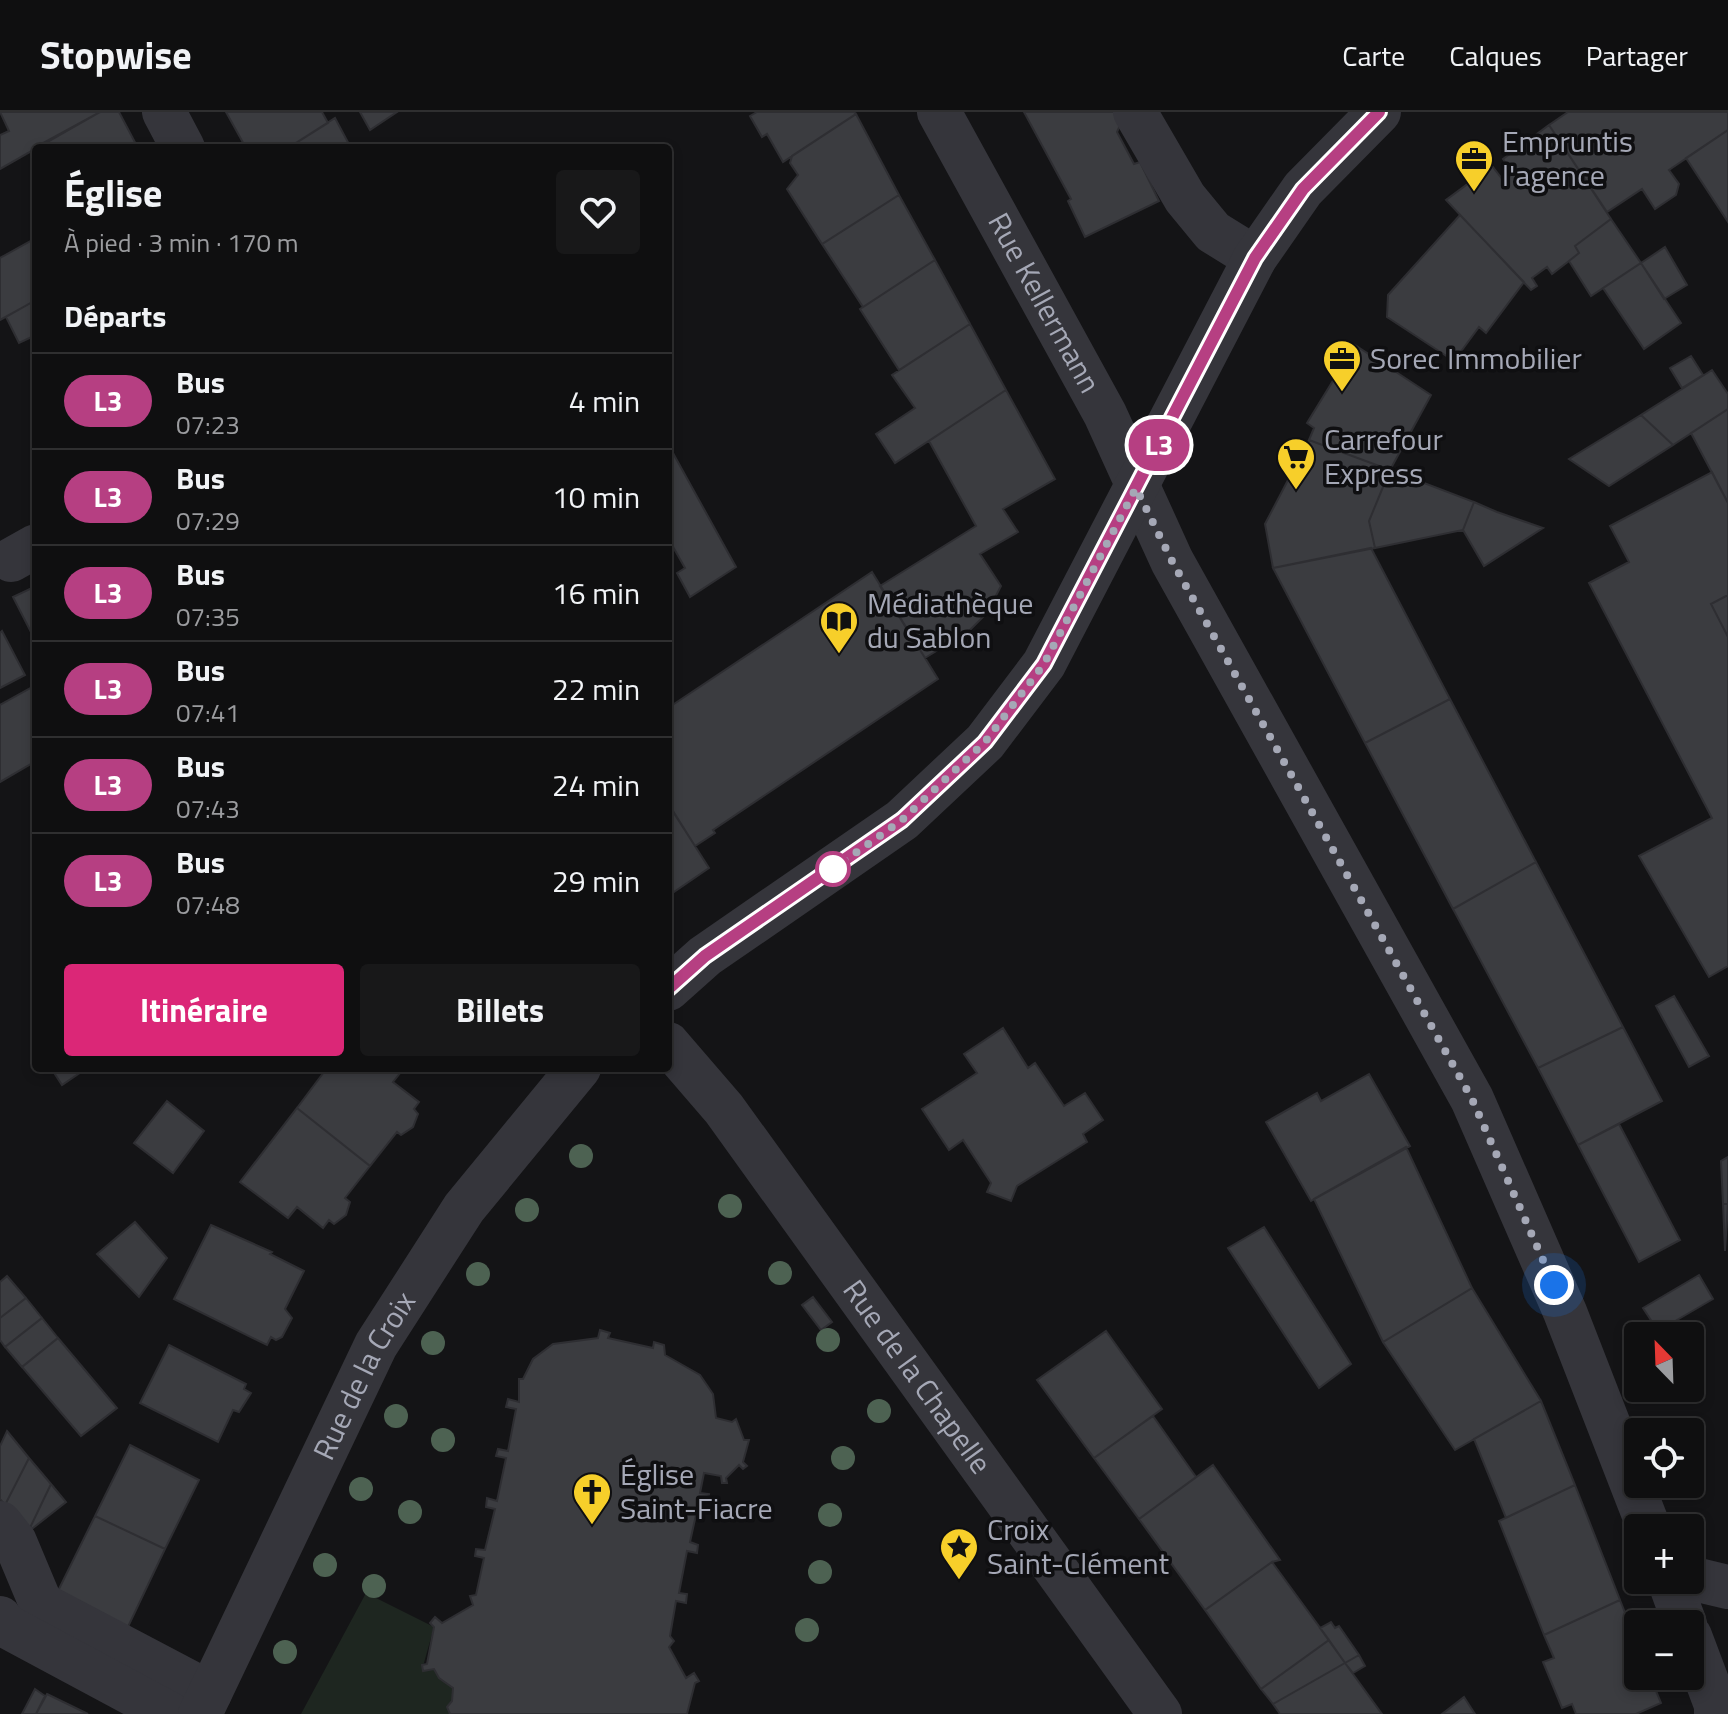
<!DOCTYPE html>
<html lang="fr">
<meta charset="utf-8">
<style>
body{margin:0;font-family:"Titillium Web",sans-serif;background:#181819;color:#f1f3f6;height:100vh;display:flex;flex-direction:column;font-size:30px;white-space:nowrap}
*{box-sizing:border-box;margin:0}
p{font-size:26px;color:#9b9c9f}
.icon{flex:none;width:44px;height:44px;fill:none;stroke:currentColor;stroke-width:2;stroke-linecap:round;stroke-linejoin:round}
.map{position:relative;flex:1;overflow:hidden}
.side{position:absolute;left:32px;top:32px;width:640px;height:928px;display:flex;flex-direction:column;background:#0f0f10;border-radius:8px;box-shadow:0 4px 12px #0003,0 0 0 2px #2f2f30}
.side>*{flex:none}
.badge{padding:0 16px;border-radius:26px;font-size:28px;line-height:52px}
.needle{width:52px;rotate:337deg}
.controls{position:absolute;left:1624px;top:1210px;display:grid;gap:16px}
.controls a{display:grid;place-items:center;width:80px;height:80px;border-radius:8px;background:#0f0f10;box-shadow:0 4px 12px #0003,0 0 0 2px #2f2f30;font-size:40px}
.you{position:absolute;width:40px;height:40px;margin:-20px;border:6px solid #fff;border-radius:50%;background:#1a73e8;box-shadow:0 0 0 12px #1a73e833}
.map>.badge{position:absolute;translate:-50% -50%;box-shadow:0 0 0 4px #fff}
h2{padding:0 32px;font-size:30px;line-height:72px}
.round{display:grid;place-items:center;flex:none;width:84px;height:84px;border-radius:8px;background:#181819}
.summary{display:flex;align-items:center;justify-content:space-between;height:136px;padding:0 32px}
h1{font-size:38px;font-weight:700;line-height:60px}
.cta{display:flex;gap:16px;margin-top:auto;padding:16px 32px}
.cta a{flex:1;height:92px;border-radius:8px;background:#db2777;color:#fff;font-size:32px;font-weight:700;line-height:92px;text-align:center}
.cta a+a{background:#181819;color:#f1f3f6}
ul{padding:0;list-style:none}
li{display:flex;align-items:center;gap:24px;height:96px;padding:0 32px;border-top:2px solid #2f2f30}
li div{flex:1}
li b{display:block;font-size:30px}
li em{font-style:normal}
li .badge{min-width:88px;font-weight:700;text-align:center}
header{display:flex;align-items:center;gap:48px;box-sizing:border-box;height:112px;padding:0 40px;background:#0f0f10;border-bottom:2px solid #2f2f30}
header strong{font-size:38px}
nav{display:flex;gap:44px;margin-inline-start:auto;font-size:28px}
.map>svg:first-child{display:block}
.green{fill:#1e2620}
.building{fill:#3b3c40;stroke:#2e2e32;stroke-width:2}
.lines{fill:none;stroke-linecap:round;stroke-linejoin:round}
.minor{stroke:#35353b;stroke-width:44}
.tree{fill:#4d6252}
.line-casing{stroke:#fff;stroke-width:18}
.line{stroke:#b63f82;stroke-width:12}
.walk{stroke:#a5a8b6;stroke-width:8;stroke-dasharray:0 14.4}
.stop-dot{fill:#fff;stroke:#b63f82;stroke-width:4}
.labels{text-anchor:middle;stroke-width:7;stroke-linejoin:round;paint-order:stroke}
.poi-label{font-size:30px;fill:#a5a8b6;stroke:#0f0f11;text-anchor:start}
.street-label{font-size:30px;fill:#a5a8b6;stroke:#0f0f11}
</style>
<header>
<strong>Stopwise</strong>
<nav><a>Carte</a><a>Calques</a><a>Partager</a></nav>
</header>
<div class="map">
<svg width="1728" height="1602" viewBox="0 0 1728 1602">
<rect width="100%" height="100%" fill="#141416"/>
<path class="green" d="M366,1481L434,1515L422,1558L434,1557L439,1566L453,1576L452,1589L447,1595L450,1602H301Z"/>
<path class="building" d="M0,0H100L0,57V23L9,19Z
M100,0H119L138,36H36V47L32,40L34,36Z
M226,0H322L328,11L288,36H246Z
M360,0H397L370,18Z
M757,0H854L856,2L783,50L767,22L762,25L750,4Z
M1024,0H1115L1121,11L1117,20L1134,52L1140,50L1159,89L1085,125L1068,89L1071,87Z
M1568,0H1728V18L1669,58L1679,72L1676,83L1655,97L1642,77L1607,100L1549,13Z
M856,2L899,83L822,132L787,77L798,63L790,51L792,44Z
M335,6L351,36H288L327,11Z
M1549,13L1611,107L1575,134L1579,141L1569,149L1552,162L1547,155L1532,166L1537,174L1531,178L1446,88L1492,54L1503,68L1513,62L1503,47Z
M1728,18V110L1686,46Z
M899,83L935,148L863,195L822,132Z
M1460,103L1524,170L1486,221L1479,215L1454,249L1387,205L1388,183Z
M1611,107L1641,151L1591,184L1569,149L1579,141L1575,134Z
M36,126V188L0,208V146Z
M1665,135L1687,173L1664,187L1641,151Z
M935,148L970,212L899,258L860,197Z
M1641,151L1681,211L1644,237L1603,176Z
M36,188V223L19,231L6,205Z
M970,212L1006,278L895,351L876,322L915,296L892,263Z
M1355,233L1431,283L1390,358L1309,328L1314,316L1307,311Z
M1691,244L1703,263L1682,276L1670,256Z
M1712,258L1728,282V297L1673,333L1641,303Z
M1006,278L1055,367L1003,397L1018,420L980,442L1001,474L987,501L969,519L925,546L880,474L976,414L929,329Z
M1728,297V391L1691,321Z
M1641,303L1673,333L1609,374L1569,347Z
M1309,328L1390,358L1369,409L1375,436L1273,456L1265,412Z
M668,332L736,455L690,485L677,461L685,456L668,426Z
M1390,358L1474,390L1463,418L1375,436L1369,409Z
M1712,360L1728,391V483L1711,492L1728,525V854L1709,865L1639,744L1712,706L1589,471L1629,450L1610,414Z
M1474,390L1497,400L1543,416L1484,454L1463,418Z
M1371,436L1450,587L1365,631L1273,456Z
M872,460L938,567L713,718L715,721L695,734L668,691V596Z
M36,474V523L33,524L13,485Z
M1728,483V525L1711,492Z
M2,519L25,563L0,576V521Z
M36,573V649L0,670V593Z
M1450,587L1536,750L1453,797L1365,631Z
M670,695L709,756L668,784V696Z
M1536,750L1623,915L1538,956L1453,797Z
M1674,884L1709,944L1689,955L1656,894Z
M1623,915L1662,989L1578,1033L1538,956Z
M1003,916L1028,956L1035,951L1064,994L1085,981L1103,1008L1083,1022L1087,1030L1017,1074L1011,1089L987,1080L991,1071L963,1028L949,1038L922,997L977,961L964,942Z
M51,956H87L62,973Z
M327,956H396L401,960L393,970L419,990L414,997L418,1002L413,1015L401,1023L397,1020L370,1054L297,996Z
M1369,962L1410,1034L1311,1089L1266,1010L1317,981L1321,989Z
M167,989L204,1019L173,1061L134,1031Z
M297,996L370,1054L345,1086L350,1090L346,1103L334,1112L329,1108L323,1116L297,1095L288,1106L240,1070Z
M1619,1012L1680,1128L1639,1150L1578,1033Z
M1406,1035L1472,1176L1383,1230L1314,1087Z
M1728,1045V1092H1723L1721,1049Z
M1723,1092H1728L1725,1139Z
M135,1110L167,1146L139,1185L97,1142Z
M211,1113L272,1140L270,1142L304,1159L285,1197L292,1206L282,1225L276,1228L271,1225L267,1233L174,1187Z
M1264,1115L1351,1252L1319,1276L1228,1136Z
M1699,1163L1713,1187L1658,1219L1643,1196Z
M7,1164L26,1186L0,1206V1170Z
M1472,1176L1541,1289L1455,1338L1383,1230Z
M813,1185L832,1210L821,1218L802,1193Z
M26,1186L42,1206L5,1235L0,1228V1206Z
M42,1206L58,1226L22,1255L5,1235Z
M600,1218L610,1221L608,1226L653,1236L654,1230L664,1233L665,1243L700,1263L713,1282L716,1306L732,1310L736,1307L744,1328H749L743,1350L747,1354L743,1357L739,1353L726,1366L727,1371H722L721,1364L704,1361L700,1381L709,1382L707,1391L699,1389L690,1430L698,1433L697,1441L687,1439L679,1481L687,1482L686,1491L676,1489L670,1524L674,1529L669,1535L686,1566L694,1561L699,1569L695,1571L687,1602H450L447,1595L452,1589L453,1576L439,1566L434,1557L423,1559L422,1553L427,1552L434,1515L430,1511L435,1505L442,1511L473,1493L470,1484L476,1483L484,1446L475,1444L476,1437L485,1438L495,1397L486,1395L487,1386L497,1389L506,1346L496,1344L498,1337L508,1339L516,1297L506,1295L508,1287L519,1290V1267H523L533,1247L553,1232L598,1226Z
M1106,1219L1162,1297L1094,1346L1037,1268Z
M58,1226L117,1296L81,1324L22,1255Z
M169,1233L246,1272L244,1277L251,1281L239,1300L233,1298L218,1330L140,1291Z
M1541,1289L1575,1373L1506,1406L1474,1327Z
M1153,1304L1196,1365L1139,1407L1094,1346Z
M7,1319L29,1346L5,1393L0,1387V1334Z
M130,1333L199,1368L165,1437L95,1404Z
M29,1346L51,1372L28,1420L5,1393Z
M1213,1353L1280,1448L1272,1450L1205,1498L1139,1407Z
M51,1372L66,1390L28,1420Z
M1575,1373L1620,1488L1544,1523L1499,1409Z
M95,1404L165,1437L126,1519L54,1487Z
M1272,1450L1329,1528L1261,1577L1205,1498Z
M1620,1488L1638,1534V1564H1650L1661,1591L1636,1602H1576L1572,1592L1562,1596L1543,1550L1554,1546L1544,1523Z
M1331,1510L1335,1516L1339,1514L1359,1543L1345,1551L1320,1516Z
M1329,1528L1345,1551L1273,1592L1261,1577Z
M1359,1543L1365,1554L1353,1561L1345,1551Z
M1345,1551L1382,1602H1280L1273,1592Z
M35,1577L45,1584L36,1602H22Z
M47,1582L88,1602H36Z
M1464,1585L1475,1602H1442Z"/>
<g class="lines">
<g class="minor">
<path d="M164,0L183,36"/>
<path id="s1" d="M939,0L1105,302L1172,449L1472,987L1565,1200L1649,1416"/>
<path d="M1135,0L1185,86L1213,120L1255,146"/>
<path d="M11,448L36,434"/>
<path d="M668,877L705,844L902,708L985,630L1044,552L1255,146L1303,77L1379,0"/>
<path id="s2" d="M668,932L724,997L1160,1602"/>
<path d="M0,1411L15,1430L41,1492L210,1581"/>
<path d="M1690,1466L1728,1475"/>
<path d="M1669,1468L1685,1512"/>
<path d="M0,1506L6,1514L170,1602"/>
<path d="M1690,1524L1716,1593V1602"/>
<path id="s3" d="M200,1602L376,1233L464,1096L579,956"/>
</g>
</g>
<g class="tree">
<circle cx="581" cy="1044" r="12"/>
<circle cx="730" cy="1094" r="12"/>
<circle cx="527" cy="1098" r="12"/>
<circle cx="780" cy="1161" r="12"/>
<circle cx="478" cy="1162" r="12"/>
<circle cx="828" cy="1228" r="12"/>
<circle cx="433" cy="1231" r="12"/>
<circle cx="879" cy="1299" r="12"/>
<circle cx="396" cy="1304" r="12"/>
<circle cx="443" cy="1328" r="12"/>
<circle cx="843" cy="1346" r="12"/>
<circle cx="361" cy="1377" r="12"/>
<circle cx="410" cy="1400" r="12"/>
<circle cx="830" cy="1403" r="12"/>
<circle cx="325" cy="1453" r="12"/>
<circle cx="820" cy="1460" r="12"/>
<circle cx="374" cy="1474" r="12"/>
<circle cx="807" cy="1518" r="12"/>
<circle cx="285" cy="1540" r="12"/>
</g>
<g class="lines">
<g class="line-casing">
<path id="line" d="M668,877L705,844L902,708L985,630L1044,552L1255,146L1303,77L1379,0"/>
</g>
<use href="#line" class="line"/>
<path class="walk" d="M833,757L902,708L985,630L1044,552L1136,376L1172,449L1472,987L1554,1173"/>
</g>
<defs>
<g id="office-pin" transform="scale(2)"><path d="M0 17L-7.5 6A9.5 9.5 0 1 1 7.5 6Z" fill="#f7cf2a" stroke="#0f0f11"/><path d="M-6-3h4V-5.5h4V-3h4V5H-6ZM-1-4.5V-3h2v-1.5ZM-6 0V1H6V0Z" fill="#111"/></g>
<g id="supermarket-pin" transform="scale(2)"><path d="M0 17L-7.5 6A9.5 9.5 0 1 1 7.5 6Z" fill="#f7cf2a" stroke="#0f0f11"/><path d="M-6-5.5h2.5l.6 2H6L4.5 2H-2.5L-4.4-4H-6ZM-1.5 3.2a1.3 1.3 0 1 0 .1 0ZM3 3.2a1.3 1.3 0 1 0 .1 0Z" fill="#111"/></g>
<g id="library-pin" transform="scale(2)"><path d="M0 17L-7.5 6A9.5 9.5 0 1 1 7.5 6Z" fill="#f7cf2a" stroke="#0f0f11"/><path d="M-6-4Q-3-5.5-.7-3.5V5Q-3 3-6 4ZM6-4Q3-5.5 .7-3.5V5Q3 3 6 4Z" fill="#111"/></g>
<g id="church-pin" transform="scale(2)"><path d="M0 17L-7.5 6A9.5 9.5 0 1 1 7.5 6Z" fill="#f7cf2a" stroke="#0f0f11"/><path d="M-1.2-6h2.4v3.5h3.3v2.4h-3.3V6h-2.4V-.1h-3.3v-2.4h3.3Z" fill="#111"/></g>
<g id="sight-pin" transform="scale(2)"><path d="M0 17L-7.5 6A9.5 9.5 0 1 1 7.5 6Z" fill="#f7cf2a" stroke="#0f0f11"/><path d="M0-6L1.8-2.2L6-1.7L2.9 1.2L3.7 5.4L0 3.3L-3.7 5.4L-2.9 1.2L-6-1.7L-1.8-2.2Z" fill="#111"/></g>
</defs>
<g fill-rule="evenodd">
<use href="#office-pin" x="1474" y="47"/>
<use href="#office-pin" x="1342" y="247"/>
<use href="#supermarket-pin" x="1296" y="345"/>
<use href="#library-pin" x="839" y="509"/>
<use href="#church-pin" x="592" y="1380"/>
<use href="#sight-pin" x="959" y="1435"/>
</g>
<circle class="stop-dot" cx="833" cy="757" r="16"/>
<g class="labels">
<g class="poi-label">
<text x="1502" y="40">Empruntis<tspan x="1502" dy="34">l'agence</tspan></text>
<text x="1370" y="257">Sorec Immobilier</text>
<text x="1324" y="338">Carrefour<tspan x="1324" dy="34">Express</tspan></text>
<text x="867" y="502">Médiathèque<tspan x="867" dy="34">du Sablon</tspan></text>
<text x="620" y="1373">Église<tspan x="620" dy="34">Saint-Fiacre</tspan></text>
<text x="987" y="1428">Croix<tspan x="987" dy="34">Saint-Clément</tspan></text>
</g>
<g class="street-label">
<text dy="10" stroke="none"><textPath href="#s1" startOffset="218">Rue Kellermann</textPath></text>
<text dy="10" stroke="none"><textPath href="#s2" startOffset="416">Rue de la Chapelle</textPath></text>
<text dy="10" stroke="none"><textPath href="#s3" startOffset="376">Rue de la Croix</textPath></text>
</g>
</g>
</svg>
<div class="controls">
<a><svg class="needle" viewBox="-14 -14 28 28"><path d="M0-13l5 13h-10z" fill="#e53935"/><path d="M0 13l5-13h-10z" fill="#9b9c9f"/></svg></a>
<a><svg class="icon" aria-label="locate" viewBox="0 0 24 24"><circle cx="12" cy="12" r="6"/><path d="M12 2v4M12 18v4M2 12h4M18 12h4"/></svg></a>
<a>+</a>
<a>−</a>
</div>
<div class="you" style="left:1554px;top:1173px"></div>
<b class="badge" style="left:1159px;top:333px;background:#b63f82;color:#fff">L3</b>
<section class="side">
<div class="summary"><div><h1>Église</h1><p>À pied · 3 min · 170 m</p></div><a class="round"><svg class="icon" aria-label="heart" viewBox="0 0 24 24"><path d="M12 20l-8-8c-3-5 5-10 8-4 3-6 11-1 8 4z"/></svg></a></div>
<h2>Départs</h2>
<ul>
<li><span class="badge" style="background:#b63f82;color:#fff">L3</span><div><b>Bus</b><p>07:23</p></div><em>4 min</em></li>
<li><span class="badge" style="background:#b63f82;color:#fff">L3</span><div><b>Bus</b><p>07:29</p></div><em>10 min</em></li>
<li><span class="badge" style="background:#b63f82;color:#fff">L3</span><div><b>Bus</b><p>07:35</p></div><em>16 min</em></li>
<li><span class="badge" style="background:#b63f82;color:#fff">L3</span><div><b>Bus</b><p>07:41</p></div><em>22 min</em></li>
<li><span class="badge" style="background:#b63f82;color:#fff">L3</span><div><b>Bus</b><p>07:43</p></div><em>24 min</em></li>
<li><span class="badge" style="background:#b63f82;color:#fff">L3</span><div><b>Bus</b><p>07:48</p></div><em>29 min</em></li>
</ul>
<div class="cta"><a>Itinéraire</a><a>Billets</a></div>
</section>
</div>
